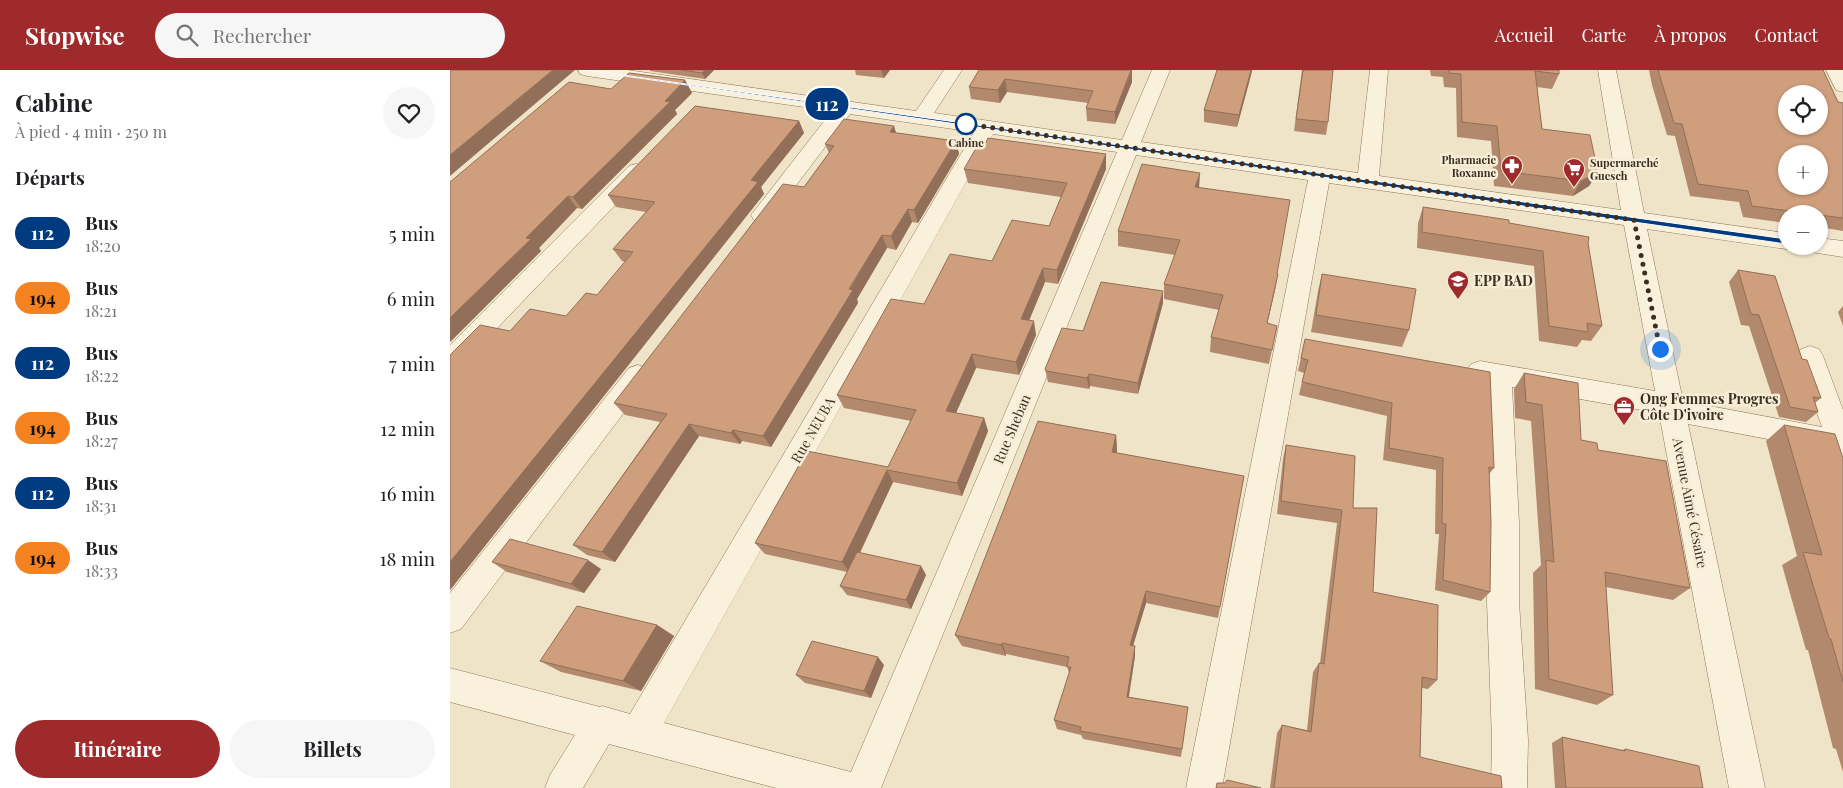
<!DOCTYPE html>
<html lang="fr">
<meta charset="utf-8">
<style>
body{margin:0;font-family:"Playfair Display",serif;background:#f6f6f6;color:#202124;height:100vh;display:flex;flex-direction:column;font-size:19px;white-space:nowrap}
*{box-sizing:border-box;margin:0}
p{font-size:16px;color:#757577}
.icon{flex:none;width:28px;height:28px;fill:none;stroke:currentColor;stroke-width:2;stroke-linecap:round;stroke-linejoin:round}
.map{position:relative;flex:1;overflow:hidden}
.panel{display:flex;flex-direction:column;background:#fff;width:450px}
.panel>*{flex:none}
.badge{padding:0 10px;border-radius:16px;font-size:18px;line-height:32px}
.tools{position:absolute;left:1328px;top:15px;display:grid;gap:10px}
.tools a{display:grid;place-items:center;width:50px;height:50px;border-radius:50%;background:#fff;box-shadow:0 1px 4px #0004;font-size:25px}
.you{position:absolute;width:25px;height:25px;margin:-12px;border:4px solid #fff;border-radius:50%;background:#1a73e8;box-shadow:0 0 0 8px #1a73e833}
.map>.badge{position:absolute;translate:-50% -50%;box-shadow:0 0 0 2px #fff}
h2{padding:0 15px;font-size:19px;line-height:45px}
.round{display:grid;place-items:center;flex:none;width:52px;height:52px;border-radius:26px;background:#f6f6f6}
.head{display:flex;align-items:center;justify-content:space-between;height:85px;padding:0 15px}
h1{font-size:24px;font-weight:700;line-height:38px}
.action{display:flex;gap:10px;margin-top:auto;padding:10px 15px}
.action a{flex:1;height:58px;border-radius:30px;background:#9e2a2b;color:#fff;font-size:20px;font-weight:700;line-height:58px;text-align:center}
.action a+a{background:#f6f6f6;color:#202124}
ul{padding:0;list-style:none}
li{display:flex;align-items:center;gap:15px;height:65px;padding:0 15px}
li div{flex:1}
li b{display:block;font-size:19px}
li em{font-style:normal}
li .badge{min-width:55px;font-weight:700;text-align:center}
header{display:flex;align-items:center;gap:30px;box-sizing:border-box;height:70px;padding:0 25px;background:#9e2a2b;color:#fff}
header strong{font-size:24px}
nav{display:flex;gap:28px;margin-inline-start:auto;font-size:18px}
.search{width:350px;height:45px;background:#f6f6f6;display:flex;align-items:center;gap:12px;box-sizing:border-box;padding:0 18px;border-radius:28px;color:#757577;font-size:19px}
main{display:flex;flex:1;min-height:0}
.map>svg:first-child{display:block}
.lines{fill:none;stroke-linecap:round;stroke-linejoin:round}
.minor-casing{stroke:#8d765c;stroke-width:1}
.minor{fill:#faf1dc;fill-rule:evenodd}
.wall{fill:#b2896c}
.shaded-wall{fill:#916f58}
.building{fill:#cf9f7d;stroke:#916f58;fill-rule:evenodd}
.line{fill:#003b80;stroke:#fff}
.walk{stroke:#3d2e20;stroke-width:5;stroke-dasharray:0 9}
.stop-dot{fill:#fff;stroke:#003b80;stroke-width:2.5}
.labels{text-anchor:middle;stroke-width:5;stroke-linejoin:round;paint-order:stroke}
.far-stop-label{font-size:11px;font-weight:bold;fill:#3d2e20;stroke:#f7eed8}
.far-poi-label{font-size:11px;font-weight:bold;fill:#3d2e20;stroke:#f7eed8;text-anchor:end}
.poi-label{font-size:14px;font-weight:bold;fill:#3d2e20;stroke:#f7eed8;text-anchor:start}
.street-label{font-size:14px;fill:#3d2e20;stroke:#f7eed8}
</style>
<header>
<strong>Stopwise</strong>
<div class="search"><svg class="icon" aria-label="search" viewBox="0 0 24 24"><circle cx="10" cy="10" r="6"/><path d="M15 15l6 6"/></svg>Rechercher</div>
<nav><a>Accueil</a><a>Carte</a><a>À propos</a><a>Contact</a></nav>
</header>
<main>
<section class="panel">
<div class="head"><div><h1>Cabine</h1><p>À pied · 4 min · 250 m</p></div><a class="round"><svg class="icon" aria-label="heart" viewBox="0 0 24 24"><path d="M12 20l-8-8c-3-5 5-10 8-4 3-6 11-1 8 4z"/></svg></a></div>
<h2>Départs</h2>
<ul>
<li><span class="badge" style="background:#003b80;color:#fff">112</span><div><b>Bus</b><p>18:20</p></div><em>5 min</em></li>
<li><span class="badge" style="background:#f58220;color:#111">194</span><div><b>Bus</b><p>18:21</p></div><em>6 min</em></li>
<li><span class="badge" style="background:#003b80;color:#fff">112</span><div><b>Bus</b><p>18:22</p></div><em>7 min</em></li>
<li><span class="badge" style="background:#f58220;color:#111">194</span><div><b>Bus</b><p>18:27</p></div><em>12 min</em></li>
<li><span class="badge" style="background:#003b80;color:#fff">112</span><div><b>Bus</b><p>18:31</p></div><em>16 min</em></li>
<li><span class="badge" style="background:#f58220;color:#111">194</span><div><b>Bus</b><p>18:33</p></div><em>18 min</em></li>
</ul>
<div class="action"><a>Itinéraire</a><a>Billets</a></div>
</section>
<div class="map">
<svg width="1393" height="718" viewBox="0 0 1393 718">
<rect width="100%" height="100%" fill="#f0e4c8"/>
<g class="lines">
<g class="minor-casing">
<path id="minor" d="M128,0H177L466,41L494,0H512L484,43L672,70L702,0H720L691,72L908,103L920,0H938L929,106L1171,140L1148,0H1166L1194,143L1336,163V176H1344L1336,179L1197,159L1233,331L1372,357L1347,286L1351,279L1360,276L1369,279L1373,286L1393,340V390L1383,386L1381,381L1238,354L1315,718H1279L1209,343L1062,317L1069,453V532L1078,670L1077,718H1041L1042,670L1037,532L1039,453L1035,312L1021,308L1017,301L1021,294L1030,291L1205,321L1174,155L879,113L772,718H736L858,110L686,85L431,718H326L159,674L133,718H95L100,705L125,665L0,632V598L150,637L152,636L180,644L524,62L400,44L320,150L312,152L304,150L301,145L382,41L137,6L130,4ZM543,64L667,82L401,702L214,653Z
M1376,0H1393V22L1386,20Z
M186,94L193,96L197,101L193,106L9,298L0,301V275L179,96Z
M1369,168L1393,171V187L1361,182L1358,176H1369Z
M188,295L197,298L201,305L197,312L11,559L0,563V523L179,298Z"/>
</g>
<use href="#minor" class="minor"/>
</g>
<path class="wall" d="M200,0H264L255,9L200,1Z
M405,0H440L434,8L406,5Z
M529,0H682V12L665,54L637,51L636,38L638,33L557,22L550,33L521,29L519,17Z
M767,0H802L801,5L787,57L754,52V40Z
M852,0H883L878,52L876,65L844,61Z
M980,0H1109V4L1102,19L1087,17L1092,59L1148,102L1139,116L1123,126L1044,116L1041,71L1007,67L1006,18L994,17L993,7L981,6Z
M1199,0H1373L1388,32L1393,33V161L1369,157V144H1336V153L1293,147L1289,132L1240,126L1225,66L1217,65L1202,15Z
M235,10L242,23L225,40L227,44L132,139L127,138L89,178L91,181L0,272L161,19Z
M349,51L354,63L311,117L314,124L0,520L60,261L116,246L147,225L175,192L172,191L163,179L196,142L166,137L158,125Z
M444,56L446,63L506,71L509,84L468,153L462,152L446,180L437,178L407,229L408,233L321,377L292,371L290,374L249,366L165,492L137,485L123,475L210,352L175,345L164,333L354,117L379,83L375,74Z
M514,99H656L608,214L595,212L579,250L586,265L569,305L526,298L506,343L534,348L538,361L512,426L443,412L410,483L471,496L476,505L461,539L397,525L390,516L397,502L315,484L305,473L438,397L461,351L394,338L387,325L474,234L599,156L611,127L518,113Z
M749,118L827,204L825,220L817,254L827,256L819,294L760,282L761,267L769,240L714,229V214L725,185L668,176V161Z
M973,137L1059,153L1138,173L1152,256L1141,271L1132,270L1127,277L1089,271L1084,196L967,178L968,153Z
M1288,200L1352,289L1371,328L1365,333L1368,342L1356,352L1329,347L1299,256L1291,255L1279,212Z
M872,204L959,260L952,277L861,262L868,221Z
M713,233L688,324L640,316L639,319L598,312L595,299L633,261Z
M1393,236V256L1388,242Z
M855,269L1044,398L1039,404L1040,522L1031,531L985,520L989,464H985L986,400L933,390L937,346L849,325L854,303L848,301Z
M1074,303L1131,370L1148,380L1240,518L1223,530L1156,517L1163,625L1147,635L1085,619L1083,503L1091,495L1081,351L1065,348L1064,319Z
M1334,355L1393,388V702L1386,679L1383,678L1358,580H1356L1332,495L1347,486L1316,371Z
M666,365L667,380V383L794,406L768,548L696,533L683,575L685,576V586L679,627L738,637L731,687L633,669L631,665L607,659L604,650L619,603L617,597L556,584V586L512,576L505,565Z
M836,375L903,438L923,522L987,610L978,619L972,618L970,687L1052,718H820L827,663L832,655L857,660L863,602L869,593H870L887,453L827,444L833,389Z
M42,492L151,499L134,523L57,502Z
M207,555L224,566L191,621L111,602L90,591Z
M434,595L421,628L355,613L346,605Z
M1112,667L1172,680L1175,679L1253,718H1105L1102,673Z"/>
<path class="shaded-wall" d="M103,0H125L0,106V85Z
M255,0H264L255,9L252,3Z
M431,0H440L434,8Z
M682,0V12L665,54V42Z
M801,0H802L801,5L787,57L789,45Z
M555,9L557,22L550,33L548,20Z
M235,10L242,23L225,40L227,44L132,139L123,127Z
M349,51L354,63L311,117L314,124L0,520V492L301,110Z
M444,56L448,70L440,62Z
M506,71L509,84L468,153L464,140Z
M656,84V99L608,214L607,200Z
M1148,102L1139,116L1123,126L1131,111Z
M750,103L749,119L745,117Z
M118,126L127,138L89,178L91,181L0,272V248L76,168Z
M458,139L462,152L446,180L441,166Z
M432,165L437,178L407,229L408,233L321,377L313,366Z
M593,198L595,212L574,263L571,249Z
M828,204L825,220L814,268L817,253Z
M713,221V233L688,324V313Z
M584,251L586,265L569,305L566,292Z
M522,284L526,298L501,354L496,341Z
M639,304L640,316L639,319L637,308Z
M534,348L538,361L512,426L507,413Z
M239,354L249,366L165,492L152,482Z
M283,360L292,371L290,374L281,363Z
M666,365L667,380L663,396L662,382Z
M437,400L443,412L400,503L392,492Z
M138,490L151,499L134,523L121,514Z
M471,496L476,505L461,539L456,530Z
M696,521V533L680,586V575Z
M207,555L224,566L191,621L173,611Z
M552,573L556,584V586L551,575Z
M685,576V586L677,636V627Z
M428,587L434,595L421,628L414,621Z"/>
<path class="building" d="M0,0H103L0,85Z
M232,0H255L252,3Z
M529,0H681L665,42L636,38L643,21L555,9L548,20L519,17Z
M767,0H801L789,45L754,40Z
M853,0H883L878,52L846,49Z
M999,0H1109V4L1085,1L1092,59L1140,65L1148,102L1131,111L1051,101L1047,56L1012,52L1011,4L999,3Z
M1208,0H1373L1388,32L1393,33V148L1369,145V144H1362L1302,136L1298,121L1248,114L1232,54L1224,53ZM1336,24H1369V56H1336ZM1336,84H1369V116H1336Z
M179,3L235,10L215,31L220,32L123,127L118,126L76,168L81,169L0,248V112L119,12L161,19Z
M245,36L349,51L301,110L308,112L0,492V285L30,255L60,261L80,239L116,246L136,223L147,225L183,182L163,179L205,132L158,125Z
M394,49L444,56L440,62L506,71L464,140L458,139L441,166L432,165L399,219L403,220L313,366L283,360L281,363L239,354L152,482L123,475L217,344L164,333L333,114L354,117L384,76L375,74Z
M538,68L656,84L607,200L593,198L571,249L584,251L566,292L522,284L496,341L534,348L507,413L437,400L392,492L305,473L357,381L438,397L466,340L387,325L441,229L474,234L500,184L542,191L562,150L599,156L617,113L514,99L529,73L535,74Z
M692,94L750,103L745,117L840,130L827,204H828L817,253L827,256L822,280L761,267L773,225L714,214L730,170L668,161Z
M973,137L1059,150V153L1139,167L1138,173L1152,256L1137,253L1138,262L1099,256L1093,181L972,162Z
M1288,200L1325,206L1352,289L1357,290L1371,328L1363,327L1368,342L1340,337L1309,245L1301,244Z
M872,204L966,219L959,260L866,245Z
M651,212L713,221L688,313L639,304L637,308L596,301L595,299L612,258L633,261Z
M855,269L1040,302L1044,398L1039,397L1041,452L1040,522L993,510L996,454L992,453L993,388L939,378L942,333L852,312L858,290L851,288Z
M1074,303L1128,313L1131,370L1147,373L1148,380L1216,391L1240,518L1155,502L1163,625L1099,609L1096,490L1104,492L1092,335L1076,332Z
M588,351L666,365L662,382L794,406L770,537L696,521L680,575L685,576L677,627L738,637L732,679L630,661L631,657L604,650L621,597H617L619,587L552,573L551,575L505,565Z
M1334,355L1385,364L1393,388V612L1381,569L1379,568L1353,482L1372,485Z
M836,375L905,386L903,438H927L923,522L988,535L987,610L972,607L970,687L1051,706L1052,718H824L832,655L861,662L869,593L874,594L892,440L831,431Z
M60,469L138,490L121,514L42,492Z
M407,482L471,496L456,530L390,516Z
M127,536L207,555L173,611L90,591Z
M362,571L428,587L414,621L346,605Z
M1112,667L1175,681V679L1249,696L1253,718H1116Z
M777,710L811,718H766L767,713H775Z"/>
<path class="line" d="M133,0H137L1336,169L1340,171L1336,174Z"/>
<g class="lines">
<path class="walk" d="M516,54L1184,150L1210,279"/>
</g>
<defs>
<g id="pharmacy-pin" transform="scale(1.125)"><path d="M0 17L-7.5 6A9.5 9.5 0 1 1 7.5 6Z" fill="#9e2a2b" stroke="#f7eed8"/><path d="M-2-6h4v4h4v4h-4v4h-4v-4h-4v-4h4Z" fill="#fff"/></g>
<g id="supermarket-pin" transform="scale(1.125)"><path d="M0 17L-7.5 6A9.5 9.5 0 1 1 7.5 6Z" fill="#9e2a2b" stroke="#f7eed8"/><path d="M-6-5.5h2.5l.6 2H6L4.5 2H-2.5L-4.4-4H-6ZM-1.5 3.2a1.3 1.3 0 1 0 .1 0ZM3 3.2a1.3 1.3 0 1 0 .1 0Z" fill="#fff"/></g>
<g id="school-pin" transform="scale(1.125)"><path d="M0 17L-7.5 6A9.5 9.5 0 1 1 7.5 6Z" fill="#9e2a2b" stroke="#f7eed8"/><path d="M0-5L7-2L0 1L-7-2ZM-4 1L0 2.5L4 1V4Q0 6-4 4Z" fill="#fff"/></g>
<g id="office-pin" transform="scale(1.125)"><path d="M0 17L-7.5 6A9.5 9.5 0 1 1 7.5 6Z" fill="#9e2a2b" stroke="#f7eed8"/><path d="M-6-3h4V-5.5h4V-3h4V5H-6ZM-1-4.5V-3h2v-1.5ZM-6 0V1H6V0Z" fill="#fff"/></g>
</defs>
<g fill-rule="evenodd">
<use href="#pharmacy-pin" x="1062" y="96"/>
<use href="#supermarket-pin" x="1124" y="99"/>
<use href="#school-pin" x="1008" y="211"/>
<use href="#office-pin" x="1174" y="337"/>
</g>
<circle class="stop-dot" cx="516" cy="54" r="10"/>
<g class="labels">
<g class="far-stop-label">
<text x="516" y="77">Cabine</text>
</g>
<g class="far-poi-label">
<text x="1046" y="94">Pharmacie<tspan x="1046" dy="13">Roxanne</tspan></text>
<text x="1140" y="97" text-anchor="start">Supermarché<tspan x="1140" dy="13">Guesch</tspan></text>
</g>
<g class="poi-label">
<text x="1024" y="216">EPP BAD</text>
<text x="1190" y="334">Ong Femmes Progres<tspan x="1190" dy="16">Côte D'ivoire</tspan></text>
</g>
<g class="street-label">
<text transform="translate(562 359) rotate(-67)" y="5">Rue Sheban</text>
<text transform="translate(363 360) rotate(-60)" y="5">Rue NEUBA</text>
<text transform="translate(1240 433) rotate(79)" y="5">Avenue Aimé Césaire</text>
</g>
</g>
</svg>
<div class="tools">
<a><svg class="icon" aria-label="locate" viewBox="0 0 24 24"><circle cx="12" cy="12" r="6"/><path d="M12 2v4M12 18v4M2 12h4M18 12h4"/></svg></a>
<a>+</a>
<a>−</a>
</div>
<div class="you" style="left:1210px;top:279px"></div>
<b class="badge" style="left:377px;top:34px;background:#003b80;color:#fff">112</b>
</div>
</main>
